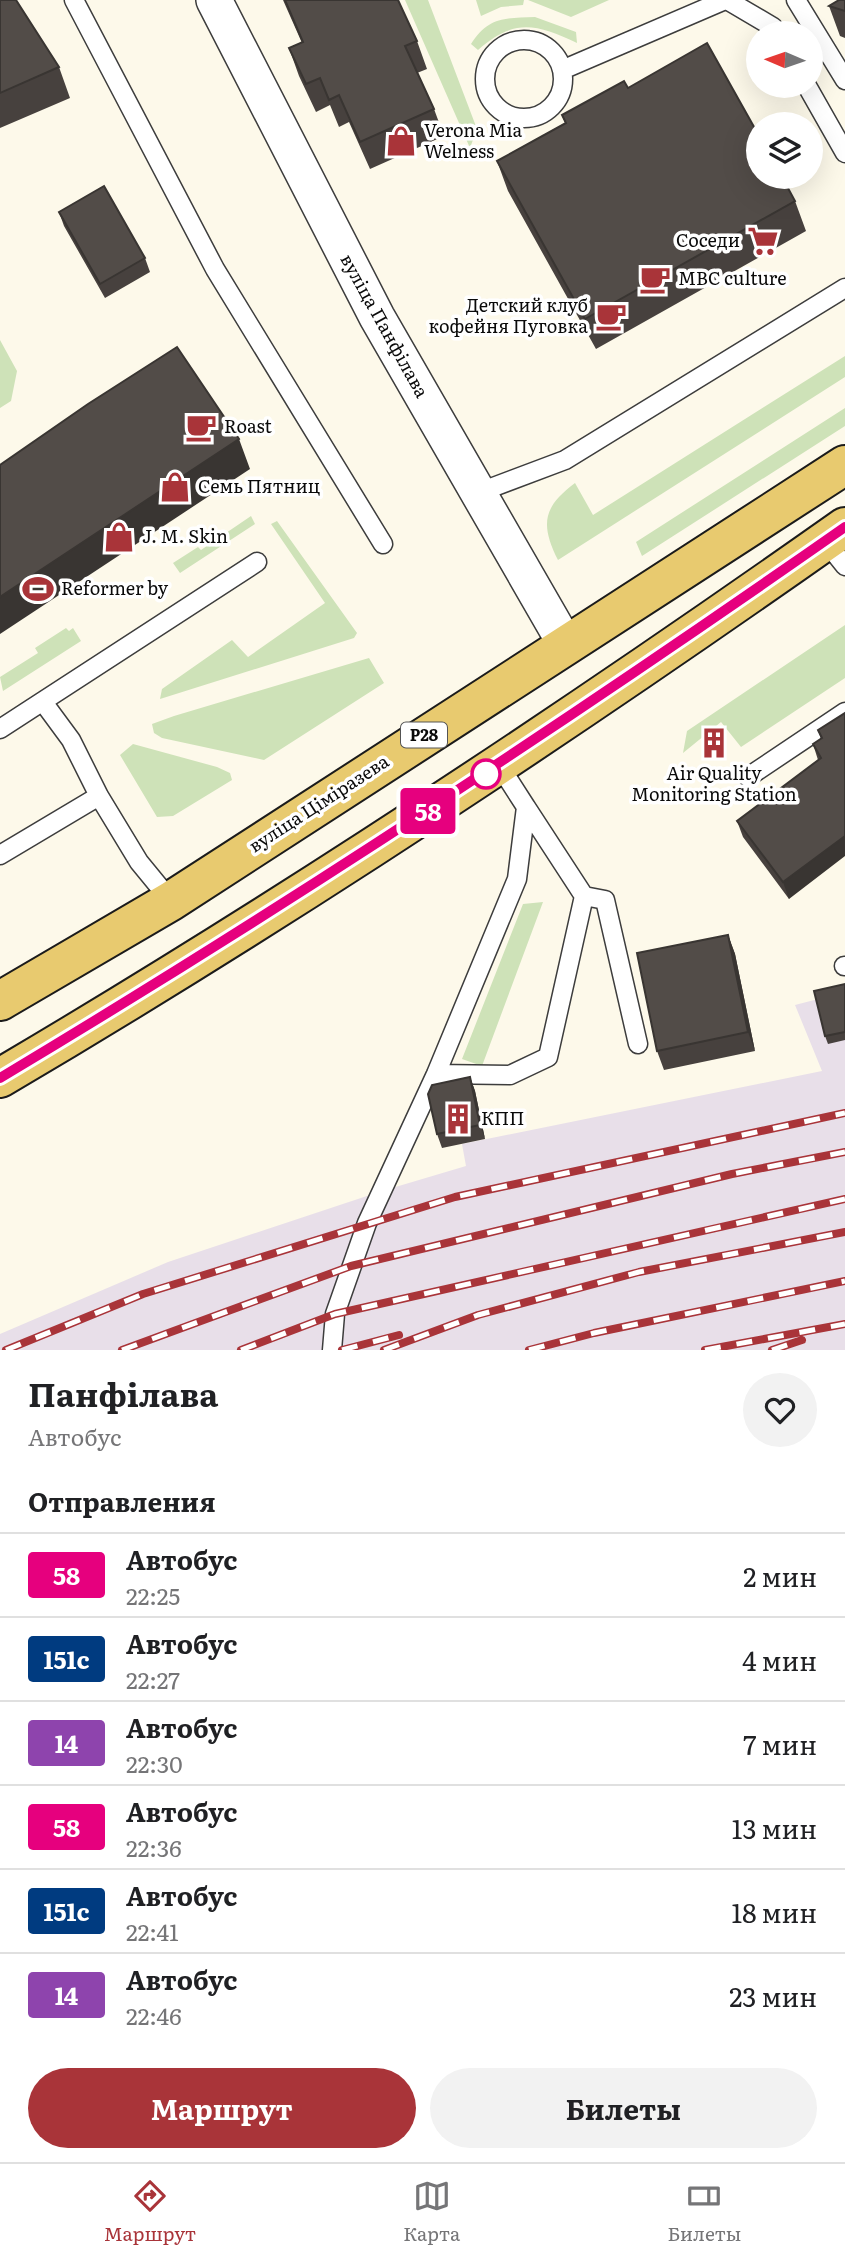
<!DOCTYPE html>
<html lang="ru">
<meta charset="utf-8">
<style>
body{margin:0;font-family:Literata,serif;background:#f2f2f2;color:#202124;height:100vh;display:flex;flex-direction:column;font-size:26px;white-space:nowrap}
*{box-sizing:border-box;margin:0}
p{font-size:23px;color:#757577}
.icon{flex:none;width:38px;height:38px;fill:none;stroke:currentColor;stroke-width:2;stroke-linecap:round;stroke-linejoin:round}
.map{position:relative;height:1350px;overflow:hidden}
.drawer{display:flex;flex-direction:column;background:#fff;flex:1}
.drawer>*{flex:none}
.badge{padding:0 14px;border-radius:5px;font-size:24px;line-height:46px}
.needle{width:46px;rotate:272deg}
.controls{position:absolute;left:746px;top:21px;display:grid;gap:14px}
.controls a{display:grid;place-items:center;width:77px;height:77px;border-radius:50%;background:#fff;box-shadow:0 7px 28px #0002;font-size:35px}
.map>.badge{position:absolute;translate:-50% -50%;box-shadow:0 0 0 4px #fff}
h2{padding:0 28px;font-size:26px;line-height:63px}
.round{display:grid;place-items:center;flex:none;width:74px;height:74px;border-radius:37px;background:#f2f2f2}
.head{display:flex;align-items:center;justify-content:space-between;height:119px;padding:0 28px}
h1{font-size:33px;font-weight:700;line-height:52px}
.primary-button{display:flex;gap:14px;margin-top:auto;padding:14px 28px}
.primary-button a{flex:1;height:80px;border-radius:42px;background:#a93439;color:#fff;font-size:28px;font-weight:700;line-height:80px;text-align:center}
.primary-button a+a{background:#f2f2f2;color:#202124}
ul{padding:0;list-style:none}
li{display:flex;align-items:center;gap:21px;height:84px;padding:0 28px;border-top:2px solid #e0e0e0}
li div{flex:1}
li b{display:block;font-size:26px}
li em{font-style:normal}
li .badge{min-width:77px;font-weight:700;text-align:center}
.tabs{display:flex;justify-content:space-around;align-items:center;height:98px;border-top:2px solid #e0e0e0;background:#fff;font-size:19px;color:#757577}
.tabs a{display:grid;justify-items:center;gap:4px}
.tabs .active{color:#a93439}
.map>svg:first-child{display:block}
.industrial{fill:#e8dfe9}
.green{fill:#cee2b8}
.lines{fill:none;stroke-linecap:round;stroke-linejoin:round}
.lane-casing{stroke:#3d3d3d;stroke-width:21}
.street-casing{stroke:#3d3d3d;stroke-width:38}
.primary-casing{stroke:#1b1b1b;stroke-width:42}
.lane{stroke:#fff;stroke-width:18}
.street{stroke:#fff;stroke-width:35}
.primary{stroke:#e8ca6f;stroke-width:38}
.rail-casing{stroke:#a93439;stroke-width:8}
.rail{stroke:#fff;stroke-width:5;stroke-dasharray:16;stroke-linecap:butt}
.wall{fill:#47413e}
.shaded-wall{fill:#393532}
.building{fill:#524c48;stroke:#393532;stroke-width:2}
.line-casing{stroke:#fff;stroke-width:16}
.line{stroke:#e6007e;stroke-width:10}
.stop-dot{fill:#fff;stroke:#e6007e;stroke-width:3.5}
.labels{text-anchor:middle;stroke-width:7;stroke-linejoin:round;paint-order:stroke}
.shield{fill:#fff;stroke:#545454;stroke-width:2}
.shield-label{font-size:16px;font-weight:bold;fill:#0a0a0a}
.poi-label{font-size:18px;fill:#0a0a0a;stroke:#fff;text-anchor:start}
.street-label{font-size:18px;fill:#0a0a0a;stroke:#fff}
</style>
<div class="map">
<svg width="845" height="1350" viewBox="0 0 845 1350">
<rect width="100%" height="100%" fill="#fdf9ea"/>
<path class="industrial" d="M845,992V1350H0V1334L168,1262L382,1191L466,1166L462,1144L822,1071L795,1005Z"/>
<path class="green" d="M405,0H428L477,129L470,148Z
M476,0H524L523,5L501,7L481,16Z
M528,0H609L571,17Z
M535,17L576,32L577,43C536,24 514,18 478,50L471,44C488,17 505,18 535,17Z
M0,340L17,371L11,401L0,408Z
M845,356V377L558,560C540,524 543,507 575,483L593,515Z
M845,408V426L642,556L636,542Z
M251,516L255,524L180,573L173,563L198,547L201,550Z
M277,521L357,633L354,638L160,699L162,689L232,640L248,657L325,603L271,524Z
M845,625V678L741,747L721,722L683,753L687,731Z
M66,628L69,631L73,628L81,641L3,691L0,677L38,653L35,648Z
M369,658L384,683L264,760L162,738L154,733L152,724L174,716Z
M133,744L217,767L230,773L232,780L173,816L157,817L120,755Z
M543,902L482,1066L462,1059L523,904Z"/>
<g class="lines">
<g class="lane-casing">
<path id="lane" d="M74,0L215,269L383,544
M727,0L773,27L776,33
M796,0L845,80
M485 79a39 39 0 1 1 78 0a39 39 0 1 1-78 0Z
M562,70L725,0
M807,86L845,153
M480,492L565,460L845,288
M825,541L845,566
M43,702L71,740L99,796L139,862L171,901
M0,729L257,562
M748,777L845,712
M526,807L584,896
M0,855L99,796
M844,966H845
M436,1074L510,1075L548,1057L584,896L605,900L638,1044
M332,1350L335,1314L367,1223L436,1074L517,879L526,807L499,765"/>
</g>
<g class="street-casing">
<path id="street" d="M214,0L377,317L566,645"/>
</g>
<g class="primary-casing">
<path id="primary" d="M0,1001L171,901L845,465
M0,1078C290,907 570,721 845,527"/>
</g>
<use href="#lane" class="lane"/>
<use href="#street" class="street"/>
<use href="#primary" class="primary"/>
<g class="rail-casing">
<path id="rail" d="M6,1350L143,1294L455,1197L845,1113
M122,1350L351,1266L732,1174L845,1152
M241,1350L335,1314L845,1199
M342,1350L399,1335
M384,1350L478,1315L639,1272L845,1232
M529,1350L594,1333L845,1281
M705,1350L845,1324
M772,1350L802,1340"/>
</g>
<use href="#rail" class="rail"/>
</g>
<path class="wall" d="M0,0L59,67L70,98L0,128Z
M283,0H398L417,41L427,69L417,73L434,109L444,136L370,169L349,122L339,127L330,105L316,112L299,76L289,48L302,43Z
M845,0V38L840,36L829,6Z
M628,88L795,201L806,231L596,349L508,191L497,161L565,123L562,115Z
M59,212L145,258L150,272L105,298L64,226Z
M845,713L789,899L743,837L737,821L818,760L813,744L821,739L818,730Z
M728,935L735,954L755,1051L664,1070L657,1051Z
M845,984V1040L828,1044L825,1036Z
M470,1077L475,1091L485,1139L442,1148L437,1134Z"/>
<path class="shaded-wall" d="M239,439L250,469L0,634V597Z
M845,836V856L789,899L783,882Z
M728,935L735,954L755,1051L748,1032Z
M470,1077L475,1091L485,1139L480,1125Z"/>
<path class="building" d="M0,0H16L59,67L0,93Z
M285,0H398L417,41L405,46L434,109L360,142L339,95L329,100L320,78L306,84L289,48L303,42Z
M839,0H845V11L829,6Z
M707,43L758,134V177H782L795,201L585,319L497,161L566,123L562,115L624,81L628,88Z
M104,186L145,258L100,284L59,212Z
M177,347L239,439L0,597V465L88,404Z
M845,713V836L783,882L737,821L821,758L813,744L822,738L818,730Z
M728,935L748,1032L657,1051L637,953Z
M845,984V1032L825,1036L814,991Z
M470,1077L480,1125L437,1134L428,1094L432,1085Z"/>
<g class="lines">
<g class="line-casing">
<path id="line" d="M0,1078C289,905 569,720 845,527"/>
</g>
<use href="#line" class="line"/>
</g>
<defs>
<g id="shop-bare" transform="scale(2.415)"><path d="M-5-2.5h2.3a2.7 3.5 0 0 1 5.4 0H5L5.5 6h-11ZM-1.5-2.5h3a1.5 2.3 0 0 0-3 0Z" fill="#a93439" stroke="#fff" stroke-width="2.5" paint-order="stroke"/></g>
<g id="supermarket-bare" transform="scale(2.415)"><path d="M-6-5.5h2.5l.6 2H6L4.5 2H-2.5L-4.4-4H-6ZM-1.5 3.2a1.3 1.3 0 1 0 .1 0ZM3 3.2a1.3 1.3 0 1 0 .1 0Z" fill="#a93439" stroke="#fff" stroke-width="2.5" paint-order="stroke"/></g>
<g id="cafe-bare" transform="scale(2.415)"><path d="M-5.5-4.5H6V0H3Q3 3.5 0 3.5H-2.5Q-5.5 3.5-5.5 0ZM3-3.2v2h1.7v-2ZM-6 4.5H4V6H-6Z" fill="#a93439" stroke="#fff" stroke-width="2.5" paint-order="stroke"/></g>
<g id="stadium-bare" transform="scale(2.415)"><path d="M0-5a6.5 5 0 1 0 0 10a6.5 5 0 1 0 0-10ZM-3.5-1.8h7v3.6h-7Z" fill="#a93439" stroke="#fff" stroke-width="2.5" paint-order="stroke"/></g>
<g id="building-bare" transform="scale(2.415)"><path d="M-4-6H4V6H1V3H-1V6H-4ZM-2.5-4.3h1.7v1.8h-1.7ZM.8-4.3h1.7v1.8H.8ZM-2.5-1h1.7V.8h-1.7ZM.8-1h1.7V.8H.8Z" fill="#a93439" stroke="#fff" stroke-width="2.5" paint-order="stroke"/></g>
</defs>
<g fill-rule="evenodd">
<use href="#shop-bare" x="401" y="141"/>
<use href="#supermarket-bare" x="763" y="241"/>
<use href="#cafe-bare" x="655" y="279"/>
<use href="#cafe-bare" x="611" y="316"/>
<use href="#cafe-bare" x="201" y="427"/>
<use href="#shop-bare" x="175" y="487"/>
<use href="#shop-bare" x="119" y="537"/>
<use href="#stadium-bare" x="38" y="589"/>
<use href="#building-bare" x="714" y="743"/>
<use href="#building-bare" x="458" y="1119"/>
</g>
<circle class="stop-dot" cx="486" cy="774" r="14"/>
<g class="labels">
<rect class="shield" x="401" y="722.5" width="46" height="25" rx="5"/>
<g class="shield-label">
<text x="424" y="741">Р28</text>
</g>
<g class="poi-label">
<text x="424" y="137">Verona Mia<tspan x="424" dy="21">Welness</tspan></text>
<text x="740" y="247" text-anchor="end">Соседи</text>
<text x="678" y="285">MBC culture</text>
<text x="588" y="312" text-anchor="end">Детский клуб<tspan x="588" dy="21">кофейня Пуговка</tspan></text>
<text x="224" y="433">Roast</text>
<text x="198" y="493">Семь Пятниц</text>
<text x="142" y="543">J. M. Skin</text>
<text x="61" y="595">Reformer by</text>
<text x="714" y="780" text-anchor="middle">Air Quality<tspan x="714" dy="21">Monitoring Station</tspan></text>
<text x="481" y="1125">КПП</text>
</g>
<g class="street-label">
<text transform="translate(384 326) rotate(61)" y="6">вуліца Панфілава</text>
<text transform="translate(319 804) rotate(-33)" y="6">вуліца Ціміразева</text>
</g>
</g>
</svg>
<div class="controls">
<a><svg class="needle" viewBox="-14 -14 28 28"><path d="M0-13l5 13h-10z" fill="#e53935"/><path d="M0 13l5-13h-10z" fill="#757577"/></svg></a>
<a><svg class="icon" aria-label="layers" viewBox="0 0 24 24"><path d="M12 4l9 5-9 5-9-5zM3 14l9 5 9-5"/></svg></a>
</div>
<b class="badge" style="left:428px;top:811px;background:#e6007e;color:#fff">58</b>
</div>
<section class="drawer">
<div class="head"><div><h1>Панфілава</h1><p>Автобус</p></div><a class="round"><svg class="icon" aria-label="heart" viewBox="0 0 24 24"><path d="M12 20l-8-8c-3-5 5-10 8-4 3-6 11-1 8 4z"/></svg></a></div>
<h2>Отправления</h2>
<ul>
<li><span class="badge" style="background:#e6007e;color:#fff">58</span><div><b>Автобус</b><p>22:25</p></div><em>2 мин</em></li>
<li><span class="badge" style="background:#003b80;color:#fff">151с</span><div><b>Автобус</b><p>22:27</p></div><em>4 мин</em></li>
<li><span class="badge" style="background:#8e44ad;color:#fff">14</span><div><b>Автобус</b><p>22:30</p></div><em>7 мин</em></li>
<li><span class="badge" style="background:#e6007e;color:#fff">58</span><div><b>Автобус</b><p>22:36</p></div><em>13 мин</em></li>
<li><span class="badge" style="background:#003b80;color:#fff">151с</span><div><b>Автобус</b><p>22:41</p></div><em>18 мин</em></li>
<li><span class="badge" style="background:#8e44ad;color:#fff">14</span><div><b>Автобус</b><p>22:46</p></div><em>23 мин</em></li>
</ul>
<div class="primary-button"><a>Маршрут</a><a>Билеты</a></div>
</section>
<nav class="tabs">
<a class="active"><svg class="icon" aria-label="directions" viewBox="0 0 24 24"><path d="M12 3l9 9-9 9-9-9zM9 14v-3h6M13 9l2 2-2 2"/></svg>Маршрут</a>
<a><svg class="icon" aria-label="map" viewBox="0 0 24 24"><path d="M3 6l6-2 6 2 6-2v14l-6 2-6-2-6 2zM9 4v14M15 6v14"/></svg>Карта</a>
<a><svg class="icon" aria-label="tickets" viewBox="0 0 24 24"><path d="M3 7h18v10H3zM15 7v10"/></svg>Билеты</a>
</nav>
